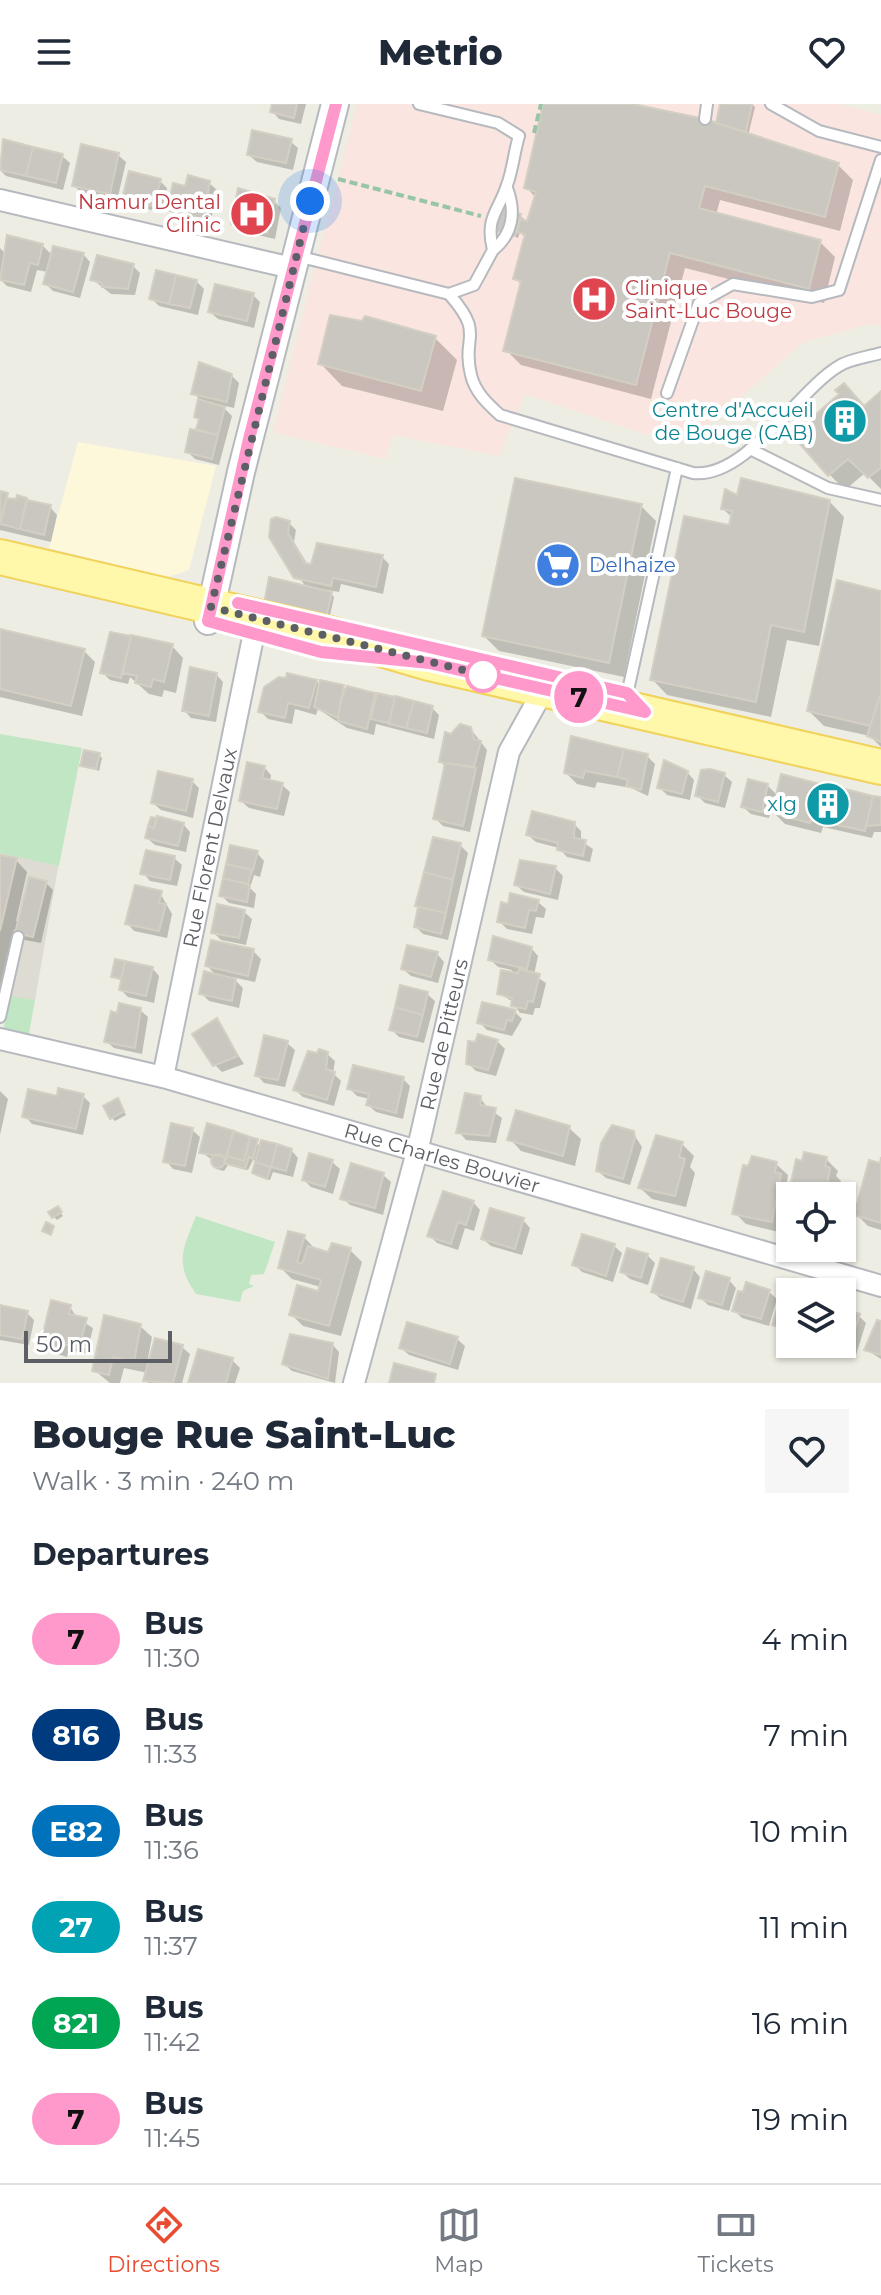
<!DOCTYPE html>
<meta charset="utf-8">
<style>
body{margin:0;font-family:Montserrat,sans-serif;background:#f6f6f7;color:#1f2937;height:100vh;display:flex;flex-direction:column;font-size:30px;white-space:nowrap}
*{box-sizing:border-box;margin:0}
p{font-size:26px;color:#747a83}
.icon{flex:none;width:44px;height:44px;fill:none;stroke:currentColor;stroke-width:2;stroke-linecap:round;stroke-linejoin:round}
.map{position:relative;height:1279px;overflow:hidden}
.panel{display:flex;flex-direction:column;background:#fff;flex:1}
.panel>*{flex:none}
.badge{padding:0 16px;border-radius:26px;font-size:28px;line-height:52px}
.buttons{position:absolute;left:776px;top:1078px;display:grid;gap:16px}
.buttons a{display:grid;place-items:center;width:80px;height:80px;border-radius:0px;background:#fff;box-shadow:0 2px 6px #0004;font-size:40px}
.scale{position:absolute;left:24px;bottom:20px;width:148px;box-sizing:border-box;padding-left:8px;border:4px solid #5c5f65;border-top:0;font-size:22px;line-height:28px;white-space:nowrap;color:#5c5f65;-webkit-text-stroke:6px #fff;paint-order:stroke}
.you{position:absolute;width:40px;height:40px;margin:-20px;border:6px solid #fff;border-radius:50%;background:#1a73e8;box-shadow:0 0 0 12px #1a73e833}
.map>.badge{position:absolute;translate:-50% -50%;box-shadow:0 0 0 4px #fff}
h2{padding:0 32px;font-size:30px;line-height:72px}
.round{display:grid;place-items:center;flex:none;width:84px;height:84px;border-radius:0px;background:#f6f6f7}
.overview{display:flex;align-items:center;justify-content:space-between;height:136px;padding:0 32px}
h1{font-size:38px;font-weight:800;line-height:60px}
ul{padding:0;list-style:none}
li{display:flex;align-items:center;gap:24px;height:96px;padding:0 32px}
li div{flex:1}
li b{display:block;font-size:30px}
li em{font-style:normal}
li .badge{min-width:88px;font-weight:700;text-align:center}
header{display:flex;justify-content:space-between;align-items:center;height:104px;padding:0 32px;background:#fff;font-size:36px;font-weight:800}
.tabs{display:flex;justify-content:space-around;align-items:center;height:112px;border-top:2px solid #e0e1e3;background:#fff;font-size:22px;color:#747a83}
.tabs a{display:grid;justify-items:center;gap:4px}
.tabs .on{color:#e94c30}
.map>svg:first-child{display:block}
.commercial{fill:#fef8da}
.education{fill:#dedcd2}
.medical{fill:#fbe5e0}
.green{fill:#c0e6c3}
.shadow{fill:#0003}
.building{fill:#cac7c1;stroke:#d3cfc2;stroke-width:2}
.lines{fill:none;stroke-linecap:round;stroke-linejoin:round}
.service-casing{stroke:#b6b9be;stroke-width:14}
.minor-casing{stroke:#b6b9be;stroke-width:24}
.tertiary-casing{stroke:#b6b9be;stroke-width:30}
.primary-casing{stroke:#f1d25a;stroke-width:38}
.path{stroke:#98c5a8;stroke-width:4;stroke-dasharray:8 4;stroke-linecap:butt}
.service{stroke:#fff;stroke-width:10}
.minor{stroke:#fff;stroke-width:20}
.tertiary{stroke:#fff;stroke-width:26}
.primary{stroke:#fff7a9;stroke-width:34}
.line-casing{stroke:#fff;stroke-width:18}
.line{stroke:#f9c;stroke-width:12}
.walk{stroke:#5c5f65;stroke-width:8;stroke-dasharray:0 14.4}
.stop-dot{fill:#fff;stroke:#f9c;stroke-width:4}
.labels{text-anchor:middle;stroke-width:8;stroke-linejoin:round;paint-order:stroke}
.health-label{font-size:20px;fill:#be3a42;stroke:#fff;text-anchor:end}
.culture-label{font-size:20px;fill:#0d838f;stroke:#fff;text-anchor:end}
.shop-label{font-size:20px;fill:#366cbe;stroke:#fff;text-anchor:start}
.street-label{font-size:20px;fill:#5c5f65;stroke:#fff}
</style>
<header><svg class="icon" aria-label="menu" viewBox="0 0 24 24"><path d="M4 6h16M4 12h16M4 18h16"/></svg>Metrio<svg class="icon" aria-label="heart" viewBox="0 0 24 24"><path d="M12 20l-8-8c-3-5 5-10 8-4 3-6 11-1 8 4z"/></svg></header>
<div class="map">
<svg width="881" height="1279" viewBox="0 0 881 1279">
<rect width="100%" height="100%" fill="#eeede4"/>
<path class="commercial" d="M78,338L216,362L189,466L165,474L49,444Z"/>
<path class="education" d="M0,667L72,684L35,896L0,891Z"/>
<path class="medical" d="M357,0H840L881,11V222L870,220L804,238L705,324L644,330L525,290L499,352L393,331L386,355L273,328Z"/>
<path class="green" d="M0,630L82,644L59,762L0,749Z
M9,892L35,896L29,930L4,924Z
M196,1112L275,1138L264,1170L251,1171L249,1180L254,1182L243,1187L240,1198L196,1190C174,1158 183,1145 196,1112Z"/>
<path class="shadow" d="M273,0H306L301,20L279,15L272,7Z
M545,0H624L723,23L722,0H752L755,3L748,32L837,60L853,76L840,127L720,96L716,111L820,138L835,153L824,199L685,164L651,295L521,261L506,246L522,181L515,174L526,134L520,128L518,134L496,125L520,112L529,119L536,94L526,83Z
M290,37L298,44L293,66L257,58L249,51Z
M4,38L62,52L70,59L63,86L6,72L0,66Z
M118,51L126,58L117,97L81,89L74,81Z
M160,77L167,84L162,108L132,102L124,94Z
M209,79L217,86L210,121L176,113L169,105L186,84Z
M274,97L281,104L275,135L240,127L233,119Z
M42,141L53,152L83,150L90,158L80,194L53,187L46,180L48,168L37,166L31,188L7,182L0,175V144L5,149Z
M133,162L140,169L135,191L111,190L92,175Z
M196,177L204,185L198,211L159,202L151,194Z
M253,191L260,198L254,224L218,215L210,208Z
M435,234L457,256L443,307L342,282L320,259Z
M231,271L239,279L234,304L221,301L232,312L219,361L195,355L187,347L200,317L196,313L200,296L194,289Z
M881,291V385L865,369L845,386L829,370L865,304Z
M0,390L12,397L19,394L50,403L57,411L51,438L0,426Z
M738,394L829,397L844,413L819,542L787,536L771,613L667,591L652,575L731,423L733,414L723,405Z
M641,402L656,417L624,573L499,547L484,532Z
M289,419L296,426L294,438L308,461L382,453L389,460L383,490L341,480L339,488L328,486L334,493L329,516L271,433Z
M881,489V643L870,632L824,622L809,607Z
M0,527L84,547L95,558L82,612L0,593Z
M112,530L172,542L183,554L176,589L164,586L162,593L149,590L130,573L128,580L110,576L102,568Z
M216,570L223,578L216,618L191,614L184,606Z
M316,577L321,582L343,583L348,587L349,584L432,604L439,611L434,635L376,620L374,631L347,624L318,605L316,611L295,605L292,620L268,615L260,607Z
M470,624L487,646L470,728L443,722L435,714L446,663L441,658L452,632Z
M99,651L102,654L99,667L83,661Z
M647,652L655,660L648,692L631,684L597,678L595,684L577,680L566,669Z
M264,663L271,671L270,678L282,681L290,688L284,712L249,704L241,697Z
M687,668L694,676L690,696L667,691L659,683Z
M724,671L732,678L725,704L705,699L697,691Z
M192,677L199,684L193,714L161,706L153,699Z
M767,681L778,692L819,682L881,696V728H874L872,734L823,723L821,729L785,720L771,706L769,714L751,710L743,703Z
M183,720L190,728L186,748L155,741L147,734Z
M574,720L581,727V737L593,745L590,758L567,753L559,744L536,738L528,731Z
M460,741L468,749L448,836L423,830L416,823L418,802Z
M232,743L257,749L264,757L260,773L254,771L250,784L256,790L254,804L229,799L221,791Z
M0,753L16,756L27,768L16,817L20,818L46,779L53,786L41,839L25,836L14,825L0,887Z
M174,754L182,761L177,782L150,777L143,769Z
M555,764L563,772L558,796L524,788L516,781Z
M160,789L172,810L167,834L134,827L127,819Z
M538,798L546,805L544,814L536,813L532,830L507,825L499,817L509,802Z
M244,808L252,815L246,841L221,836L213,828Z
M531,844L538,852L534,871L546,879L540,904H535L533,911L515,908L522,915L512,932L487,926L479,918L484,900L520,909L513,898L499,889L512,866L498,863L490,855Z
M253,847L261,855L255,878L232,873L243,884L239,904L209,897L201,889L217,872L207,862Z
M437,850L444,858L438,879L411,872L403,865Z
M116,857L152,864L159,872L154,899L128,893L121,886L123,877L113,872Z
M427,890L435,897L424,939L399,933L391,925Z
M140,906L148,913L142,950L114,944L106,937Z
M216,917L244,960L222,968L215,961Z
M497,937L505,945L496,972L476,967L468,959Z
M287,939L295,946L285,983L264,979L257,971Z
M327,950L335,957L333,969L341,977L334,1002L303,993L295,986Z
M403,975L410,982L403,1015L376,1008L368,1001L370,995L357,992L349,984Z
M0,987L8,995L0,1031Z
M83,992L90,999L83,1031L32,1020L25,1012Z
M480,994L488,1004L502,1014L496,1039L466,1036L459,1028Z
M120,1000L126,1011L115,1017L112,1014Z
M208,1021L262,1042L291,1046L298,1054L293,1073L273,1068L270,1076L257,1072L254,1068L257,1057L253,1056L248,1066L228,1061L224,1067L216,1065L214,1057L201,1048Z
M569,1024L581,1035L575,1062L521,1047L510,1035Z
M192,1026L200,1033L192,1069L173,1065L166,1057Z
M633,1029L642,1043L630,1081L606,1074L598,1067Z
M682,1040L694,1052L690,1063L695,1069L686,1103L652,1095L640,1084Z
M826,1055L838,1067L836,1072L841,1077L838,1092H790V1109L787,1107L783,1129L746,1120L735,1109L776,1060L788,1071L787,1078L792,1083Z
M332,1058L340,1065L333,1090L311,1083L304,1076Z
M881,1061V1126L868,1122L856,1110Z
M383,1071L391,1078L383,1111L350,1101L343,1094Z
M473,1098L480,1106L474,1127L465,1124L458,1146L437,1139L430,1132Z
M60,1108L63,1112L57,1116L54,1113Z
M523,1116L530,1124L522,1151L491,1142L483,1135Z
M304,1133L315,1145L329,1151L350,1146L362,1158L341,1232L303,1222L291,1210L319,1189L321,1183L292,1175L280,1163Z
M614,1142L622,1149L613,1178L582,1168L575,1161Z
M647,1151L655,1159L648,1181L630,1175L622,1168Z
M693,1165L700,1173L691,1205L661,1195L653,1188Z
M729,1176L736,1184L729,1207L708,1201L701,1194Z
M769,1188L777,1195L769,1222L742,1214L734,1206Z
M790,1193V1230L775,1220Z
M0,1203L27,1209L34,1216L29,1241L0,1236Z
M70,1203L77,1214L93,1224L87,1250L69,1246L67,1253L50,1248L42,1241Z
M842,1206L859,1212L866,1219L855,1254L832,1246L826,1240H842Z
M881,1220V1255L867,1246Z
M140,1222L152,1233L147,1259L182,1243L190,1250L182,1279H148V1269L124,1264L120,1279H110L94,1266Z
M457,1235L465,1242L458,1266L409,1251L401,1244Z
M332,1240L339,1248L335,1279L292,1267L284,1260Z
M232,1256L240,1264L235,1279H190Z"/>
<path class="building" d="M272,0H297L294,14L270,8Z
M543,0H633L705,15L839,59L825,113L705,82L699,104L821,136L809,185L670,149L636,281L503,247L521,177L513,175L525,130L517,128L520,115L527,117L536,88L524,84Z
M720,0H752L746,28L716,19Z
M252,26L292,35L286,59L247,51Z
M3,35L33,43L26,72L0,66Z
M81,40L119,49L110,90L72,82Z
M33,43L63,50L56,79L26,72Z
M129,67L161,75L154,102L122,95Z
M188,71L210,77L203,115L167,106L173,79L185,82Z
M238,84L275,95L267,129L231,120Z
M499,105L521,110L515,132L493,126Z
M7,131L43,140L38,161L30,159L24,181L0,176Z
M53,142L84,149L73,188L43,180Z
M97,151L134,160L128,185L102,183V179L90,176Z
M156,166L176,171L169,200L149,195Z
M176,171L197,176L190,204L169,200Z
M215,180L254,189L247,217L208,208Z
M330,211L362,217L365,212L436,232L421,287L318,260Z
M199,258L232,270L227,298L191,290Z
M844,279L864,302L881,287V364L868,374L848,355L828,372L792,331L839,290L835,286Z
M198,295L225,303L218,331L196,325L199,315L194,313Z
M190,325L218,331L212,355L185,348Z
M515,374L642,400L609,559L482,532Z
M741,374L830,396L804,528L771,521L756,598L650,576L684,412L729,421L732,407L721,405L725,385L737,391Z
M0,387L8,389L0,418Z
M17,391L27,394L20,425L0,420L7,394L16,395Z
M27,396L51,401L44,431L20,425Z
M276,413L290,417L288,429L305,459L311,460L317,439L383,451L376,483L333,474L331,482L294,474L269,433L271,415Z
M269,473L332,488L326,514L264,500Z
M837,476L881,487V589L870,622L807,607Z
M0,525L85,545L71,602L0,585Z
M110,528L131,532L121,574L100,569Z
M131,531L173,540L164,578L153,575L151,583L135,579L137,572L123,569Z
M190,563L217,569L209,612L182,607Z
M287,569L317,576L309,604L288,599L285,614L258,608L264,583L279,573L286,574Z
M320,576L344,581L338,614L314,603Z
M347,582L375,589L367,625L338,617L340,598Z
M377,589L395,593L389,619L371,615Z
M881,589V638L867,632Z
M395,592L414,597L406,624L389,620Z
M414,597L433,602L427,629L406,624Z
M460,620L471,623L474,635L481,637L474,663L439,658L445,628L451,630Z
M571,632L624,645L617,673L585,667L583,674L564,669Z
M624,645L648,650L641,686L626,682L628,676L617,673Z
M84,646L100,649L96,665L80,662Z
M664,656L688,667L682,690L657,684Z
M247,658L265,662L262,674L283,679L277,705L239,697Z
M445,659L476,664L463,722L433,715Z
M710,665L725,669L718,698L695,692L701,666Z
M158,667L193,675L186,707L151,699Z
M781,670L820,680L810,719L772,709Z
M748,675L768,680L762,708L741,703Z
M820,680L845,685L837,721L811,716Z
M845,685L873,692L865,727L837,721Z
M873,692L881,693V721L866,722Z
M532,707L575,718L574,734L586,736L583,752L557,746L558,739L526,731Z
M157,712L184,719L178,742L145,734L148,722L154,724Z
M151,713L157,714L154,724L148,722Z
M433,733L461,739L453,776L424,768Z
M230,741L258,747L253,766L226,760Z
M146,746L175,752L170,776L140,770Z
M0,751L17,754L0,827Z
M520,756L556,762L550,790L514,781Z
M226,760L252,766L248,780L223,774Z
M424,768L453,776L446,809L415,802Z
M29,773L47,777L33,833L15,829Z
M223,774L250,781L247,798L219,792Z
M135,781L162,787L159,799L166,800L159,827L125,820Z
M510,789L539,796L536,807L529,806L525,824L497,818L501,798L508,800Z
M217,800L245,806L239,834L211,829Z
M418,803L446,809L441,830L414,823Z
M493,832L532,843L527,865L488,856Z
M211,836L254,845L248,872L205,862Z
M407,841L438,848L431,873L401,865Z
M115,855L125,857L121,875L111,873Z
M125,857L153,863L146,892L119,886Z
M519,865L540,870L533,898L528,897L526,905L511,902L512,894L497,890L501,866L518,869Z
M204,867L236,875L232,897L199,890Z
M400,881L428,888L423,911L395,903Z
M482,898L516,906L512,917L507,916L504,926L477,919Z
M119,899L141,904L135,944L104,938L111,907L117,909Z
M395,903L423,911L417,933L389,926Z
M217,914L238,952L213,962L192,930Z
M478,930L498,936L488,966L466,960L468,937L475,938Z
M264,931L288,937L278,976L255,972Z
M319,945L328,948L326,965L335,968L327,996L293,986L308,947L317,949Z
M353,961L404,973L396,1009L366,1001L369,990L347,985Z
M58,984L84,990L76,1025L22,1013L28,985L57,992Z
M465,989L481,992L480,1001L496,1004L489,1032L456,1029Z
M118,994L124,1007L110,1015L103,1002Z
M516,1006L570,1022L563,1052L507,1036Z
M171,1019L193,1024L185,1062L163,1058Z
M207,1019L234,1027L226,1053L199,1049Z
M612,1021L634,1027L635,1034L623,1075L596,1067L601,1039Z
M233,1027L250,1033L244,1057L227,1052Z
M656,1031L683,1038L679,1053L685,1055L675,1092L638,1084Z
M250,1033L258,1035L253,1055L249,1053L245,1065L224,1059L227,1052L244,1057Z
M261,1036L277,1040L271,1063L255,1058Z
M277,1040L292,1045L286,1067L271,1063Z
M804,1048L827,1053L825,1062L830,1064L825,1092H790V1109L785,1107L796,1055L802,1057Z
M309,1049L333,1056L325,1083L302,1076Z
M211 1057a7 7 0 1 1 14 0a7 7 0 1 1-14 0Z
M752,1052L777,1058L775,1068L781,1070L772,1118L732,1110L743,1061L748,1062Z
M881,1053V1119L854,1111L869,1056L880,1059Z
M255,1058L271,1063L267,1075L252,1069Z
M351,1059L384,1069L375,1104L340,1095Z
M443,1087L474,1097L466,1121L458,1118L451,1140L427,1132Z
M58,1102L62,1108L52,1114L48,1108Z
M490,1104L524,1114L515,1145L481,1135Z
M46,1118L54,1122L51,1131L42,1127Z
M288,1127L305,1131L297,1158L302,1160L308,1142L328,1148L332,1139L351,1144L329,1222L289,1211L297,1181L318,1187L321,1176L278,1164Z
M582,1130L615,1140L606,1172L572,1161Z
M627,1144L648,1150L641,1174L620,1168Z
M661,1154L694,1163L683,1198L651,1188Z
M706,1167L730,1174L722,1201L698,1194Z
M746,1178L770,1186L761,1215L732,1207L738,1187L743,1188Z
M782,1189L790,1191V1226L772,1221Z
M51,1196L71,1201L69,1210L87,1214L79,1244L62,1240L60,1247L40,1242Z
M0,1201L28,1207L22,1235L0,1231Z
M842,1204L860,1210L848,1247L824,1240H842Z
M104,1211L141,1220L134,1258L113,1253L109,1271L92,1267Z
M877,1216L881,1217V1251L864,1246Z
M407,1218L458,1233L450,1260L399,1244Z
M290,1230L333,1239L328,1275L282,1260Z
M155,1234L183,1241L173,1279L143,1277Z
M198,1245L233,1254L226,1279H188Z
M394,1259L436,1270L434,1279H389Z"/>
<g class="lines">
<g class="service-casing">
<path id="service" d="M771,0L819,27L881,43
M705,15L707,0
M493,146C513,130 516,108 507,84
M297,152L449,190L474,181L493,146C485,113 498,109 507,81C513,65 514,48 519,32L498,19L419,0
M449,190C486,232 461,231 471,271C475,288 487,299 500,311L693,369C746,375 797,287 839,262C850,255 868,253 881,249
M667,289L699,199L733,180L812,193L839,186L881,56
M750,345L828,384L881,396
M625,600L677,364
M0,913L18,833"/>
</g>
<g class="minor-casing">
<g id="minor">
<path d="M0,96L292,164"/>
<path id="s1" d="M0,935L163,973L881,1182"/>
<path id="s2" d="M163,973L257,514"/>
<path id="s3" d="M354,1279L417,1048L509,648L544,585"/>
</g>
</g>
<g class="tertiary-casing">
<path id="tertiary" d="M208,517L241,368L335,0"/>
</g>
<g class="primary-casing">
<path id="primary" d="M0,453L330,530L429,559L881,663"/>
</g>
<path class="path" d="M534,29L541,0
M338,75L481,112"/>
<use href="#service" class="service"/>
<use href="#minor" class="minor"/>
<use href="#tertiary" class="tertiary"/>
<use href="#primary" class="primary"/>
</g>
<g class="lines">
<g class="line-casing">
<path id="line" d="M238,499L627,589L645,608L429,559L321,548L208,517L249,335L336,0"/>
</g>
<use href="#line" class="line"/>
<path class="walk" d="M310,97L211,503L487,572L483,571"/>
</g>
<defs>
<g id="hospital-disc" transform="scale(2.3)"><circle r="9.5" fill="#e0444e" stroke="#fff"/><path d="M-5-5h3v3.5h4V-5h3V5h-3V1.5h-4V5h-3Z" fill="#fff"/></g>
<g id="building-disc" transform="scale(2.3)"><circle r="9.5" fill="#0f9aa8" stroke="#fff"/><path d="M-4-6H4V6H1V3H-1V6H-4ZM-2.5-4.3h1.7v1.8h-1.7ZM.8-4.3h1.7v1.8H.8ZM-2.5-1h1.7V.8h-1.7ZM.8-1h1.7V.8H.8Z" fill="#fff"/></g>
<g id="supermarket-disc" transform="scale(2.3)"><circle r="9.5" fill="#3f7fe0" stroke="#fff"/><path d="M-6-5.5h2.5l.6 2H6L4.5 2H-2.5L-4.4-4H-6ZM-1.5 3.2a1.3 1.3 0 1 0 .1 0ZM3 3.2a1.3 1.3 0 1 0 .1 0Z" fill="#fff"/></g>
</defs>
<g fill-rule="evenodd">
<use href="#hospital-disc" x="252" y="110"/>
<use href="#hospital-disc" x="594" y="195"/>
<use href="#building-disc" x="845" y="317"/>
<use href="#supermarket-disc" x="558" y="461"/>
<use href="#building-disc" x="828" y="700"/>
</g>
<circle class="stop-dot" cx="483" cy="571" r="16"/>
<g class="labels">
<g class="health-label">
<text x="221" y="105">Namur Dental<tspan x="221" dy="23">Clinic</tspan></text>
<text x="625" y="191" text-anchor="start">Clinique<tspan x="625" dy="23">Saint-Luc Bouge</tspan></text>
</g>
<g class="culture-label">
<text x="814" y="313">Centre d'Accueil<tspan x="814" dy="23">de Bouge (CAB)</tspan></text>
<text x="797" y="707">xlg</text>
</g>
<g class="shop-label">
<text x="589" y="468">Delhaize</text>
</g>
<g class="street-label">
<text dy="7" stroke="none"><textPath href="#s2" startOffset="234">Rue Florent Delvaux</textPath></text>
<text dy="7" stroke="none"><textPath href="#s3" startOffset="360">Rue de Pitteurs</textPath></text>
<text dy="7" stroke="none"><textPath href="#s1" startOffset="458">Rue Charles Bouvier</textPath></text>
</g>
</g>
</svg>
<div class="buttons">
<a><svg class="icon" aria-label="locate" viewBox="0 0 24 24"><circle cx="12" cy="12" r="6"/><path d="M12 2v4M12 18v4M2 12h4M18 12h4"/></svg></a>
<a><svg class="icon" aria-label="layers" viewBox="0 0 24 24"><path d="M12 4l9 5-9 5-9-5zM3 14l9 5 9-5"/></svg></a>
</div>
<div class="scale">50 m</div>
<div class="you" style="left:310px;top:97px"></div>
<b class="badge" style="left:579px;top:593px;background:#f9c;color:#111">7</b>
</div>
<section class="panel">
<div class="overview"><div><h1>Bouge Rue Saint-Luc</h1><p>Walk · 3 min · 240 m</p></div><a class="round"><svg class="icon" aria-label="heart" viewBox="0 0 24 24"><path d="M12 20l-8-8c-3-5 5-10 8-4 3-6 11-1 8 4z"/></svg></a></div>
<h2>Departures</h2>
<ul>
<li><span class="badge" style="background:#f9c;color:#111">7</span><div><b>Bus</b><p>11:30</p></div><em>4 min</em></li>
<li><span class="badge" style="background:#003b80;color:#fff">816</span><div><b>Bus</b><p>11:33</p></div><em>7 min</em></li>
<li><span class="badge" style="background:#0072bc;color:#fff">E82</span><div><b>Bus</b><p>11:36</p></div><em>10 min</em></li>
<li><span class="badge" style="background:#00a3b4;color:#fff">27</span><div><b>Bus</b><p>11:37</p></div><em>11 min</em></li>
<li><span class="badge" style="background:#00a651;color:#fff">821</span><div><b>Bus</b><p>11:42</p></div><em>16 min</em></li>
<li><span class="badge" style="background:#f9c;color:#111">7</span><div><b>Bus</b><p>11:45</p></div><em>19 min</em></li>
</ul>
</section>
<nav class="tabs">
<a class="on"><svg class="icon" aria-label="directions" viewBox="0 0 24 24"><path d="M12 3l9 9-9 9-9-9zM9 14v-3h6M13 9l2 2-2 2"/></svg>Directions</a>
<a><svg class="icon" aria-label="map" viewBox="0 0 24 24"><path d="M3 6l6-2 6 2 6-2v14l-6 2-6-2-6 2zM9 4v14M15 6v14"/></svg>Map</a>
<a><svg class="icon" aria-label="tickets" viewBox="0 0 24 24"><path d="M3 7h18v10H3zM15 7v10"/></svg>Tickets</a>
</nav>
